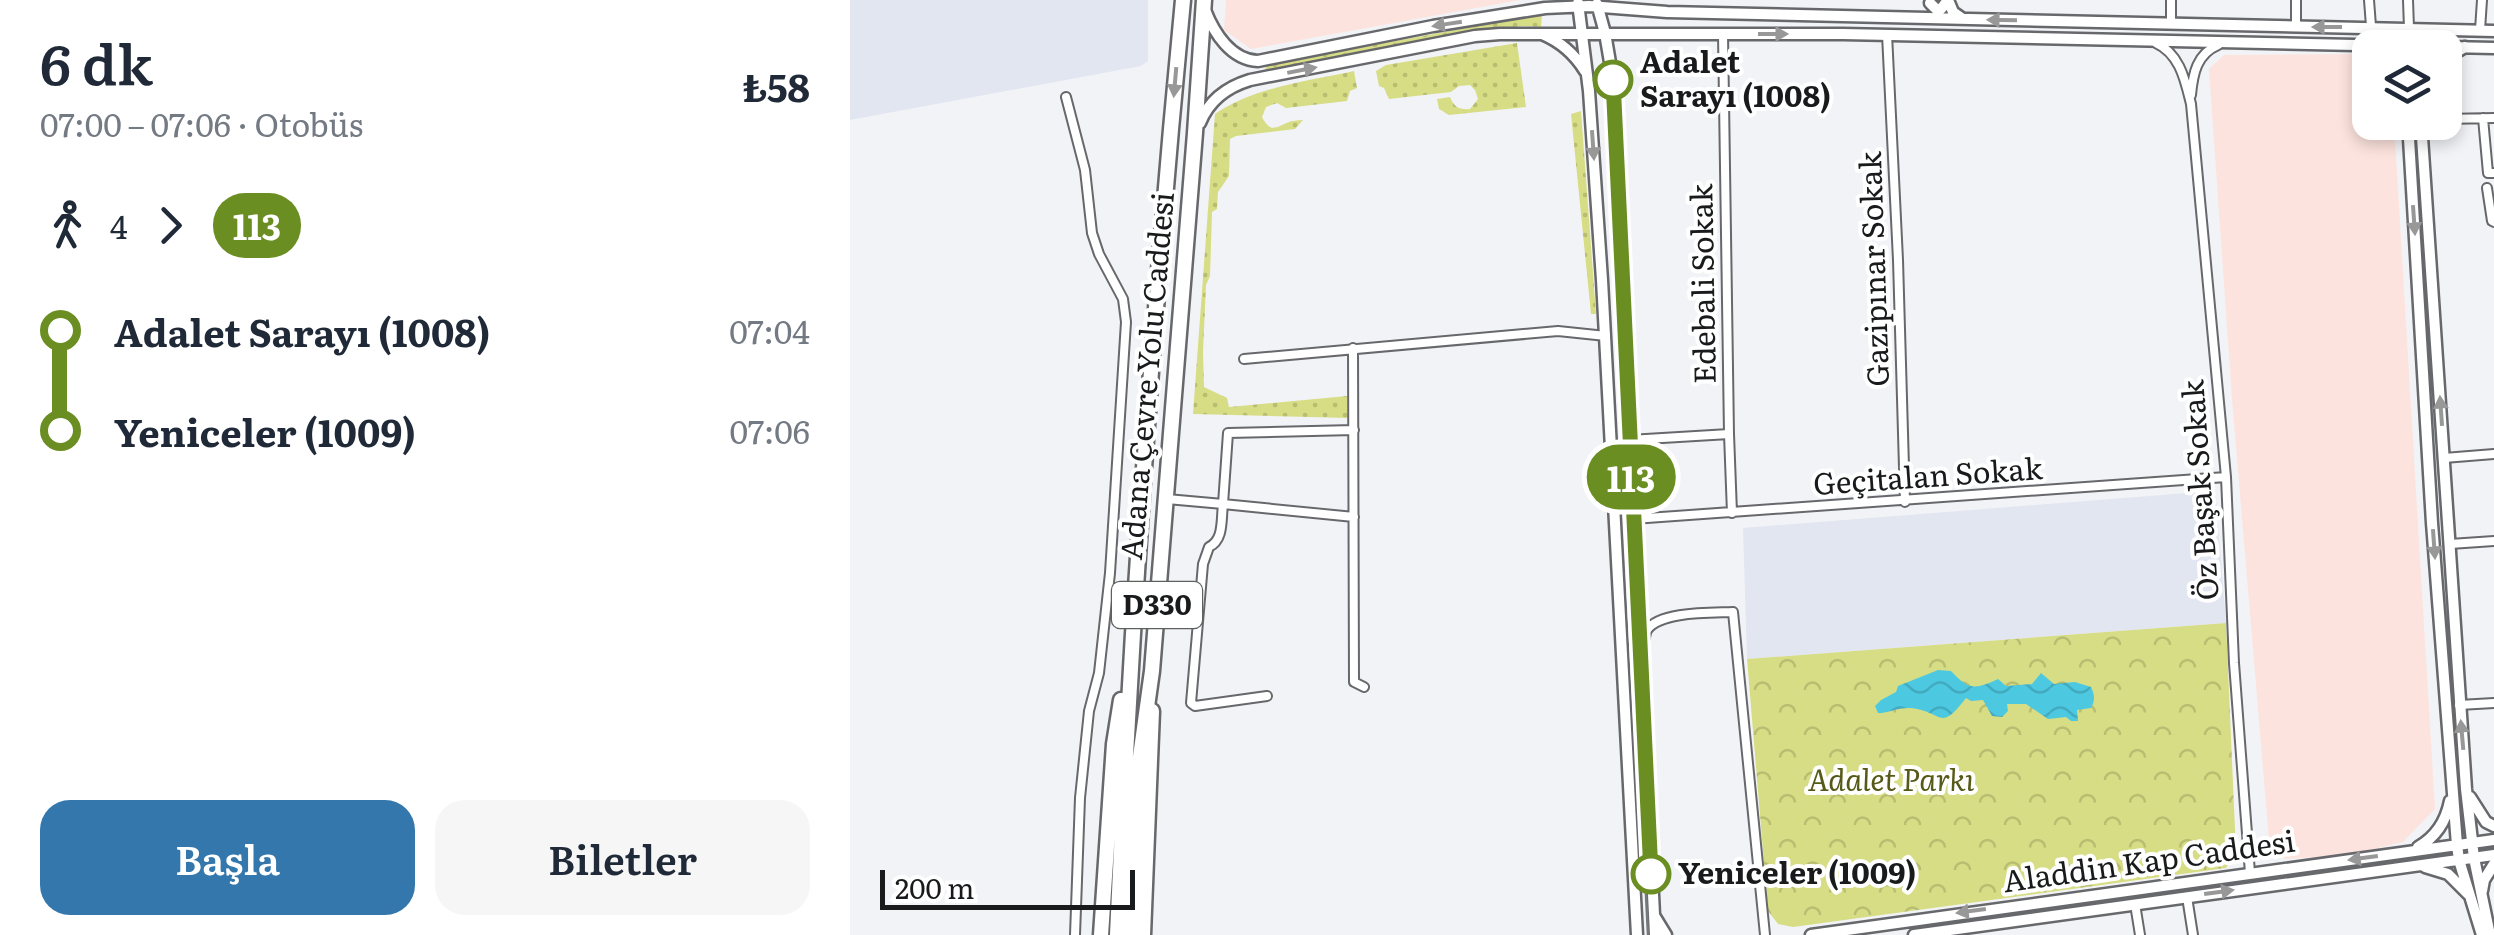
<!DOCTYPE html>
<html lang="tr">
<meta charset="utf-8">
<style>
body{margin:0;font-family:Literata,serif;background:#f6f6f7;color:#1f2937;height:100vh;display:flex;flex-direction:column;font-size:38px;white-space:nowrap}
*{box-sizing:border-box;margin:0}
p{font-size:32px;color:#747a83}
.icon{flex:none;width:55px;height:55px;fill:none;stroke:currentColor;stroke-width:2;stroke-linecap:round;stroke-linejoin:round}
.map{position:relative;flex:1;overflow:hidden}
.side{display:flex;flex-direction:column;background:#fff;width:850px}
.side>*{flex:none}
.badge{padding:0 20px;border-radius:32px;font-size:35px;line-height:65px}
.tools{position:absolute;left:1502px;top:30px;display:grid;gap:20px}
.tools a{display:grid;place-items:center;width:110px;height:110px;border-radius:20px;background:#fff;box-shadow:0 5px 15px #0003;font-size:50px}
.scale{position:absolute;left:30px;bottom:25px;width:255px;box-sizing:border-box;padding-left:10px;border:5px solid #191a1b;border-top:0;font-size:28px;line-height:35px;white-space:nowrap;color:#191a1b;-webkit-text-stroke:8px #fff;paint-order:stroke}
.map>.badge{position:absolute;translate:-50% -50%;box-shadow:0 0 0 5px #fff}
.legs{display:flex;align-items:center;gap:15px;height:110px;padding:0 40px;font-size:32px}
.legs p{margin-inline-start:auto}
.headline{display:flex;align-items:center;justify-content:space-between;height:170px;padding:0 40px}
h1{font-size:55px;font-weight:600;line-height:75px}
.primary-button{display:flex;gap:20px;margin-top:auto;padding:20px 40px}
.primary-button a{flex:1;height:115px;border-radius:30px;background:#3377ac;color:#fff;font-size:40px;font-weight:600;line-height:115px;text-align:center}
.primary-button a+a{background:#f6f6f7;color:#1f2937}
ul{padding:0 40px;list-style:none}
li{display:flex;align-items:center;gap:35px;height:100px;font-size:38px}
li i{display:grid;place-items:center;width:15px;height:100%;margin:0 12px;background:currentColor}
li i::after{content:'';width:25px;height:25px;margin:-12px;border:8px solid;border-radius:50%;background:#fff}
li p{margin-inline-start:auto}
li:first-child i{background:linear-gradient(#0000 50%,currentColor 0)}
li:last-child i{background:linear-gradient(currentColor 50%,#0000 0)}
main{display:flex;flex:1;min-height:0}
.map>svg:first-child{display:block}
.education{fill:#fde3dd}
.built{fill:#e2e6f1}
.grass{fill:url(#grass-dots)}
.forest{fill:url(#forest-crowns)}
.water{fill:url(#water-waves)}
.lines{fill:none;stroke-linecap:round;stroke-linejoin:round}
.minor-casing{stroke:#67686b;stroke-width:12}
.tertiary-casing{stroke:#67686b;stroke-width:15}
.trunk-casing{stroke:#67686b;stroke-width:19}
.minor{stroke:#fff;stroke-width:8}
.tertiary{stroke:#fff;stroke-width:10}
.trunk{stroke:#fff;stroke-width:14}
.tram{stroke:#77787a;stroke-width:2.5}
.oneway{fill:#989898}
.line-1-casing{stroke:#fff;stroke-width:22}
.line-1{stroke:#6b8e23;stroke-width:15}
.stop-1-dot{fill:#fff;stroke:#6b8e23;stroke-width:5}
.labels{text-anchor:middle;stroke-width:8;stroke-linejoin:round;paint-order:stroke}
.shield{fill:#fff;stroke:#5e5f5f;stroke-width:2.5}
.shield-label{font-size:28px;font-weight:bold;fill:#191a1b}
.stop-label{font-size:30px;font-weight:bold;fill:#191a1b;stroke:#fff;text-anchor:start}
.street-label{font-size:30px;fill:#191a1b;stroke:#fff}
.park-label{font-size:30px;font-style:italic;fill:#565917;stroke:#fff}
</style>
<main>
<section class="side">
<div class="headline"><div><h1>6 dk</h1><p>07:00 – 07:06 · Otobüs</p></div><b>₺58</b></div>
<div class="legs"><svg class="icon" aria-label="walk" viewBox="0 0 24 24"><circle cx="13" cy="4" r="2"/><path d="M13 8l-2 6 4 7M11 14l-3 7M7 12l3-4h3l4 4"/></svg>4<svg class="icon" aria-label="forward" viewBox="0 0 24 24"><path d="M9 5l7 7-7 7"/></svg><b class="badge" style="background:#6b8e23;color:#fff">113</b></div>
<ul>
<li><i style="color:#6b8e23"></i><b>Adalet Sarayı (1008)</b><p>07:04</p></li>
<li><i style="color:#6b8e23"></i><b>Yeniceler (1009)</b><p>07:06</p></li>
</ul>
<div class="primary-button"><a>Başla</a><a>Biletler</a></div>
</section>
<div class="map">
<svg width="1644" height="935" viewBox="0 0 1644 935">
<defs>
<pattern id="grass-dots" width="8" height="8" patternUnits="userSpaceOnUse" patternTransform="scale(2.5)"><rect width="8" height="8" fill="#d7dd84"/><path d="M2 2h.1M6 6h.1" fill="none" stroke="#b8bd71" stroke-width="1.8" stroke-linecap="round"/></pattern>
<pattern id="forest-crowns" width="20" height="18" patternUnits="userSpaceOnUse" patternTransform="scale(2.5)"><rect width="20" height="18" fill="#d7dd84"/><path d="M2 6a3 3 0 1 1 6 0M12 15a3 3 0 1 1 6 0" fill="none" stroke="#b8bd71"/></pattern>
<pattern id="water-waves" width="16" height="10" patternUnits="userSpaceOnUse" patternTransform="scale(2.5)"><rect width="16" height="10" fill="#4cc8e1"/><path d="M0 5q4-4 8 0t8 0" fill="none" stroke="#42abc0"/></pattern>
</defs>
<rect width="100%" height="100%" fill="#f2f3f7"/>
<path class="education" d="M376,0H670L401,49L374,30Z
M1501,54L1520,61V122L1544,123L1585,809L1553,842L1499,855L1436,859L1420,852L1382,399L1359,69L1374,55Z"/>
<path class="built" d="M0,0H298V61L291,66L0,120Z
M1363,491L1366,495L1376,623L897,659L893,528Z"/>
<path class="grass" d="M692,14L691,27L674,26L642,29L416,71L415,65Z
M667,43L676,107L599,115L589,109L587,99L600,97C604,107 609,110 620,109L628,99L625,90L620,85L609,86L601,92L539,99L534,88L529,86L526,71L536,65Z
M504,71L507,88L500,91L497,101L436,108L427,103L416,107L412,117C421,134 426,127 439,122C440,121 451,120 453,120L445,129L386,136L380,139L379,176L368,192L367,209L362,212L360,276L356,285L353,352L354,387L377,398L379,407L497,396L498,418L343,414L365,114C404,87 459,81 504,71Z
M731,111L746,314H741L721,114Z"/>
<path class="forest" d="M1376,623L1386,852L1376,868L943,927L928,924L918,911L897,659Z"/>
<path class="water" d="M1088,670L1101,671C1119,690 1124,690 1148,679L1156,686L1182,684L1191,673L1204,684L1225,682L1241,687C1245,695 1245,701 1241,708L1227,710L1228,721H1221L1216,717L1198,719L1176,704H1157L1158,711L1152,717L1142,716L1133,700L1121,701L1116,698C1089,733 1094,712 1061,708C1049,707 1039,713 1028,713L1025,706L1031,700L1046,692L1048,686Z"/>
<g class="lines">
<g class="minor-casing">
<path id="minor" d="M1519,0L1521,26
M1558,0L1559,28
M1321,23V0
M1446,27V0
M1630,30L1632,0
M1037,34L1048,260L1055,502
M1306,43C1330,54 1335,80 1341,104L1376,477L1384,663L1400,873
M1341,95C1343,73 1347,54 1368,45
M216,97L235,170L242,233L249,254L273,299L276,322L260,573L249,673L239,711L230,798L225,935
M1633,118L1638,173H1644
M1595,119L1644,118
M1637,188L1642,221L1644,222
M503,348L504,682L514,687
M394,359L708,331L756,336
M504,430L378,433L373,504L504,517
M879,434L882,513
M779,440L879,434L873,34
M1594,458L1644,454
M317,499L373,504C371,520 374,540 359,547L353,564L341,703L345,706L417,696
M783,519L1376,477
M1600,544L1644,541
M793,645C794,643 796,631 797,630C810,611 862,613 883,612L915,935
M1609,705L1644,703
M1337,897L1343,935
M1285,904L1290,935"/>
</g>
<g class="tertiary-casing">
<path id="tertiary" d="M1098,0L1103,12L1113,19
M728,3L739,91L752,280L787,935
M1080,3L1086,9H1091L1098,0
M747,4L755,33L763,80L805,935
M355,10C364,33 381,60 408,61L583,26L695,8L739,6L817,12L1644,31
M692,34C711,42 724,53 735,71
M1595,59L1615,47
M1558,122L1582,523L1607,845L1609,860L1632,935
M1571,122L1616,789L1624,858L1640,935
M350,123C359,100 377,87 400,80L625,36L650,34H993L1644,48
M1620,797L1636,822L1644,826
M1568,847C1586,837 1596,821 1600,801
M1575,867L1598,874L1618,894
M1632,891L1634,880L1644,864
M805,917L816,935
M961,935L1644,840
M1064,935L1644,855"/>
</g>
<g class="trunk-casing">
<path id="trunk" d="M251,935L264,744L271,700
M267,935C281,623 303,311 333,0
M279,935L288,771L302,671L345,133L354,0
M293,935L302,711"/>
</g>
<use href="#minor" class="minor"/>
<use href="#tertiary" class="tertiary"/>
<use href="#trunk" class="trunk"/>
<path class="tram" d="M756,94L798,935"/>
</g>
<defs><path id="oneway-solid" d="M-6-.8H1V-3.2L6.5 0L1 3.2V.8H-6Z" transform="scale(2.5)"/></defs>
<g class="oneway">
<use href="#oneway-solid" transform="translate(1152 20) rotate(-179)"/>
<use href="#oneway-solid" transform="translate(597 24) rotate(171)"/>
<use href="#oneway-solid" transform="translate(1477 27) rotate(180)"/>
<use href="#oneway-solid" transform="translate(923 34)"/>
<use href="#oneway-solid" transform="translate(452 70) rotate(-11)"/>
<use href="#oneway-solid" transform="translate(325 82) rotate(95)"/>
<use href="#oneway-solid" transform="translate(743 145) rotate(86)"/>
<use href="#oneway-solid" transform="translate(1564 220) rotate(86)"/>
<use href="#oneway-solid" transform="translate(1591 411) rotate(-94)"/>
<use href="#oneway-solid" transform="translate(1584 544) rotate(86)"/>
<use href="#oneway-solid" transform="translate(1612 735) rotate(-95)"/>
<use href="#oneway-solid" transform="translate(1513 858) rotate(172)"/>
<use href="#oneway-solid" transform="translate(1369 892) rotate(-8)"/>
<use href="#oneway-solid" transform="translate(1121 911) rotate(172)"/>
</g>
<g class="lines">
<g class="line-1-casing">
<path id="line-1" d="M763,80L801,874"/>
</g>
<use href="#line-1" class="line-1"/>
</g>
<g class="stop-1-dot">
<circle cx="763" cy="80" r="18"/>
<circle cx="801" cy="874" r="18"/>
</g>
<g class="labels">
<rect class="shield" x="262" y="582" width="90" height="46" rx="8"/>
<g class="shield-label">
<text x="307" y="615">D330</text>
</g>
<g class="stop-label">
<text x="790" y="73">Adalet<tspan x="790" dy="34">Sarayı (1008)</tspan></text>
<text x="828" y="884">Yeniceler (1009)</text>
</g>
<g class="street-label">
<text transform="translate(1025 269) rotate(-92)" y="10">Gazipınar Sokak</text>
<text transform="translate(854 284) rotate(-91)" y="10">Edebali Sokak</text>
<text transform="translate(298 376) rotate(-85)" y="10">Adana Çevre Yolu Caddesi</text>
<text transform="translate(1078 477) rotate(-4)" y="10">Geçitalan Sokak</text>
<text transform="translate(1351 490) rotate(-94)" y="10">Öz Başak Sokak</text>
<text transform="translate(1299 862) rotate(-8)" y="10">Aladdin Kap Caddesi</text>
</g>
<g class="park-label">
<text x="1041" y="791">Adalet Parkı</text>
</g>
</g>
</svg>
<div class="tools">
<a><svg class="icon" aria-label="layers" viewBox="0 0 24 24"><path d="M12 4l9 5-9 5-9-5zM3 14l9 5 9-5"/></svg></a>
</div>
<div class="scale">200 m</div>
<b class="badge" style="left:781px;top:477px;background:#6b8e23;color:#fff">113</b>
</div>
</main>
